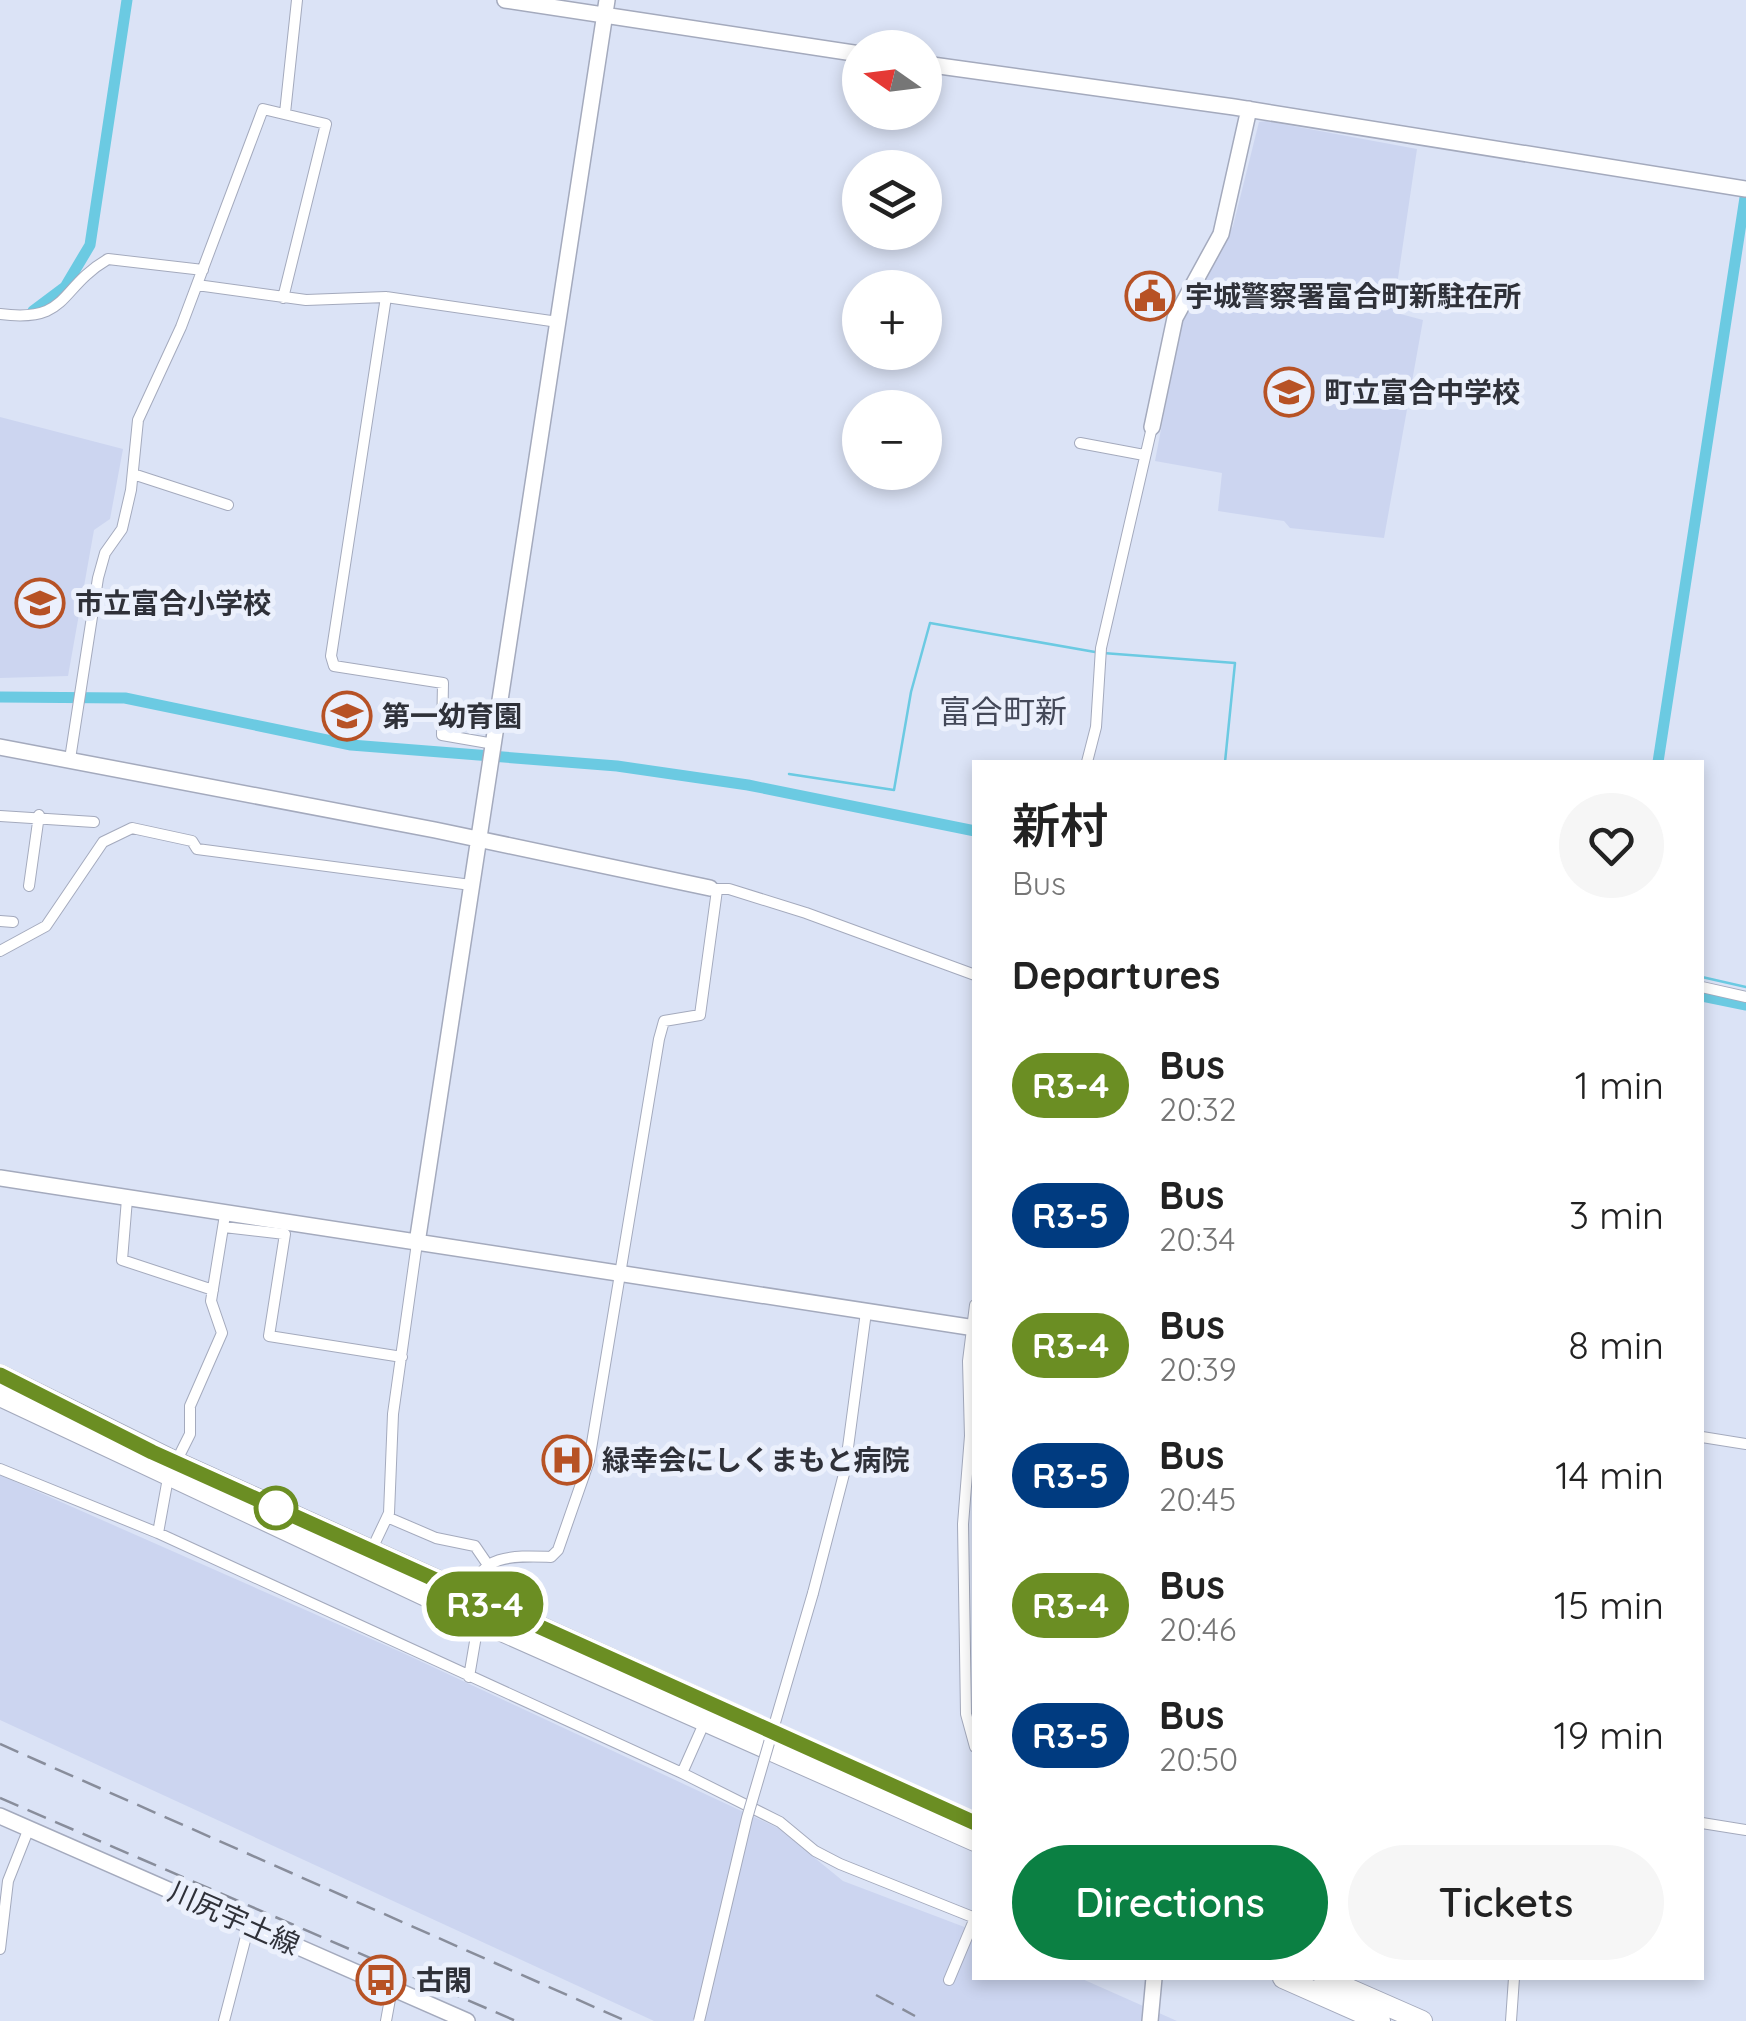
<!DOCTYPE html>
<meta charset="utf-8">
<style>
body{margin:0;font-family:Quicksand,"Noto Sans JP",sans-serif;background:#f6f6f6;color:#222;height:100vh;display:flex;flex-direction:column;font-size:38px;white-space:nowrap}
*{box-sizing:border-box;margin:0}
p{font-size:32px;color:#767676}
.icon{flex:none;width:55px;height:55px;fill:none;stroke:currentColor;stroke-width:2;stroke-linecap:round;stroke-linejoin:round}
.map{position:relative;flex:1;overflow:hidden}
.drawer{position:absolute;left:972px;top:760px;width:732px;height:1220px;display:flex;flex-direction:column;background:#fff;border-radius:0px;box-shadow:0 5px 15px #0003}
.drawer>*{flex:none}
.badge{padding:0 20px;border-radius:32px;font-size:35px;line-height:65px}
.needle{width:65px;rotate:284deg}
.controls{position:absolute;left:842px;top:30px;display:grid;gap:20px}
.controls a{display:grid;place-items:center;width:100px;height:100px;border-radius:50%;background:#fff;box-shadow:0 5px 15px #0003;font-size:50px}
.map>.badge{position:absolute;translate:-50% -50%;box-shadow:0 0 0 5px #fff}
h2{padding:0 40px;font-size:38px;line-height:90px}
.round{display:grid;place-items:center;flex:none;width:105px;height:105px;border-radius:52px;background:#f6f6f6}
.head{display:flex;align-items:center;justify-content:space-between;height:170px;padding:0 40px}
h1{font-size:48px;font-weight:600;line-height:75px}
.cta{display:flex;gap:20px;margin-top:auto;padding:20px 40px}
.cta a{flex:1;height:115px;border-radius:60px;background:#0b8043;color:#fff;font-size:40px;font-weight:600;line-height:115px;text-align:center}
.cta a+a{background:#f6f6f6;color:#222}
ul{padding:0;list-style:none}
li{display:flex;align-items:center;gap:30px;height:130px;padding:0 40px}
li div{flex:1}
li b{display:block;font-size:38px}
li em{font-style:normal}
li .badge{min-width:110px;font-weight:700;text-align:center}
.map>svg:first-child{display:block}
.built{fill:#ccd5f0}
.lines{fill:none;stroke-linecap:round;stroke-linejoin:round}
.stream{stroke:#6bcae2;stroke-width:2.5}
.canal{stroke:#6bcae2;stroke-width:11}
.street-casing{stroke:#a4aabd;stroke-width:12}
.secondary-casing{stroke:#a4aabd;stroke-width:18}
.highway-casing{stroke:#a4aabd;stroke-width:22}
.street{stroke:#fff;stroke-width:10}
.secondary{stroke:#fff;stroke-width:15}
.highway{stroke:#fff;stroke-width:20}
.rail{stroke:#888d9b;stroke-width:2.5;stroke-dasharray:20 10;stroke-linecap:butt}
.street-bridge-casing{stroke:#a4aabd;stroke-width:12;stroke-linecap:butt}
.street-bridge{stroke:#fff;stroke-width:10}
.line-casing{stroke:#fff;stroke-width:22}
.line{stroke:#6b8e23;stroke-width:15}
.stop-dot{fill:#fff;stroke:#6b8e23;stroke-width:5}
.labels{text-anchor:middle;stroke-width:10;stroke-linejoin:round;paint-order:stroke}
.poi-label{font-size:28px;font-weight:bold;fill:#2f3139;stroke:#ebf0fc;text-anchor:start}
.street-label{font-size:28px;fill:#2f3139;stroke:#ebf0fc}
.quarter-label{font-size:32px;fill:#444959;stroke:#ebf0fc}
</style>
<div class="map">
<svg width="1746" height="2021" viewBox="0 0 1746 2021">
<rect width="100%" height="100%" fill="#dbe3f6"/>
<path class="built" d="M1266,121L1417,149L1393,312L1423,320L1384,538L1290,528L1284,521L1218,511L1222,473L1155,461L1181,324L1233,226L1259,122Z
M0,417L123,449L110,519L94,530L68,676L0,678Z
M0,1475L403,1653L778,1828L843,1881L975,1931V1978H1080L1177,2021H654L0,1720Z"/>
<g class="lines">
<path class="stream" d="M1103,653L1235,663L1225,762
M789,774L894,790L911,692L930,623L1095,652
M1702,977L1746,987"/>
<path class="canal" d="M33,311L65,287L90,245L127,0
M0,697L125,698L351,745L617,766L748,785L975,831
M1658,762L1746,191
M1702,996L1746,1005"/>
<g class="street-casing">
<path id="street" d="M285,113L297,0
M197,285L306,300L386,297L558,322
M386,297L331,656L334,666L443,683L442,735L494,744
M0,314C70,323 57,289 108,259L203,270
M1080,443L1144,455
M133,474L228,505
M70,759L98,578L105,553L122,529L131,490L138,420L181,327L263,109L326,124L283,298
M1087,762L1096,727L1101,648L1152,427
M0,816L94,822
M29,886L39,815
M711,889H729L806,913L975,975
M0,921L13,922
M0,951L46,926L103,842L132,828L192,841L197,849L471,885
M1702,987L1746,997
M127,1199L122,1260L213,1290
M224,1227L285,1234L269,1336L402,1357
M975,1305L968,1361L970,1436L963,1524L966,1714L975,1747
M1702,1437L1746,1444
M0,1469L158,1533L682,1773L780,1822L815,1851L840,1864L975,1918
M387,1517L436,1538L475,1546L488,1565
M158,1533L168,1478L190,1434V1406L222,1333L211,1301L225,1215
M371,1551L389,1513L393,1414L417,1243
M813,1593L845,1470L866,1312
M478,1596C472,1552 521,1556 551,1557L558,1550L589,1461L659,1039L664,1021L700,1015L717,890
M469,1677L479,1618
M682,1773L706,1719
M1702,1823L1746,1830
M0,1949L8,1881L29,1828
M949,1980L975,1918
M224,2021L249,1925
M386,2021L392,1988
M1511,2021L1514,1978"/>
</g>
<g class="secondary-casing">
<path id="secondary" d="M505,0L860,54
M925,64L1234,107L1746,189
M1152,427L1175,318L1221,234L1249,109
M0,747L435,830L710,888
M0,1178L975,1328
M417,1243L607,0
M0,1816L467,2021
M1150,2021L1154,1978"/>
</g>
<g class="highway-casing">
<path id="highway" d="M0,1375L176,1462L975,1824
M0,1396L479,1621L975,1841
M1283,1978L1380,2021
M1324,1978L1422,2021"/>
</g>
<use href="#street" class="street"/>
<use href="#secondary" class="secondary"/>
<use href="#highway" class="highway"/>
<path class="rail" d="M0,1744L626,2021
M0,1798L516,2021
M876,1995L915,2016"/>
<g class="street-bridge-casing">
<path id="street-bridge" d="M699,2021L747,1818L813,1593"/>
</g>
<use href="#street-bridge" class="street-bridge"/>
</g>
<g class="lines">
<g class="line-casing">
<path id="line" d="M0,1375L152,1452L975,1823"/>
</g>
<use href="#line" class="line"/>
</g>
<defs>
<g id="civic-ring" transform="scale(2.5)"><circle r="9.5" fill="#ebf0fc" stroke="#b75225" stroke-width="1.5"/><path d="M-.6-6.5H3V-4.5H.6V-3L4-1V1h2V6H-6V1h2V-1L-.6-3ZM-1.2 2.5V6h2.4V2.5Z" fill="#b75225"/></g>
<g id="school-ring" transform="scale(2.5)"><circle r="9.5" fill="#ebf0fc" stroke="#b75225" stroke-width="1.5"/><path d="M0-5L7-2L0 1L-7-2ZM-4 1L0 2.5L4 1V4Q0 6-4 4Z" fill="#b75225"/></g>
<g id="hospital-ring" transform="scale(2.5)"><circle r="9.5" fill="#ebf0fc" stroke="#b75225" stroke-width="1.5"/><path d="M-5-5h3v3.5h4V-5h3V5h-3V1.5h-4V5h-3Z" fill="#b75225"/></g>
<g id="bus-ring" transform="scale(2.5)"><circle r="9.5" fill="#ebf0fc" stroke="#b75225" stroke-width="1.5"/><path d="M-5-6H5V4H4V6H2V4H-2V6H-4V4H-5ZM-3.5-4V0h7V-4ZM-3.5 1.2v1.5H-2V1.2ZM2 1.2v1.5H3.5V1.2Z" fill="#b75225"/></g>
</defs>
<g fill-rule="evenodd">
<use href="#civic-ring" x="1150" y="296"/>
<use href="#school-ring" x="1289" y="392"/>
<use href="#school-ring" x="40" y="603"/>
<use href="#school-ring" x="347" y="716"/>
<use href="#hospital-ring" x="567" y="1460"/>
<use href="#bus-ring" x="381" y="1980"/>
</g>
<circle class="stop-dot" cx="276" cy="1508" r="20"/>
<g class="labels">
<g class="poi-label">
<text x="1185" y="306">宇城警察署富合町新駐在所</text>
<text x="1324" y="402">町立富合中学校</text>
<text x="75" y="613">市立富合小学校</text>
<text x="382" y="726">第一幼育園</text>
<text x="602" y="1470">緑幸会にしくまもと病院</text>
<text x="416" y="1990">古閑</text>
</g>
<g class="street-label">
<text transform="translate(234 1918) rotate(24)" y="10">川尻宇土線</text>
</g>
<g class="quarter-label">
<text x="1003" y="723">富合町新</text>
</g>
</g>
</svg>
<div class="controls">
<a><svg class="needle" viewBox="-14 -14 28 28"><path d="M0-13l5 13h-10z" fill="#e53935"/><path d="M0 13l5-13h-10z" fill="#767676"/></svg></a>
<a><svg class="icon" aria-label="layers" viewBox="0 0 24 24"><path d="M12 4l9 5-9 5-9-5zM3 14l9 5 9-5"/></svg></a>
<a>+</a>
<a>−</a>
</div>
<b class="badge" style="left:485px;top:1604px;background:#6b8e23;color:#fff">R3-4</b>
<section class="drawer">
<div class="head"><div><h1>新村</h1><p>Bus</p></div><a class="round"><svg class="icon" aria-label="heart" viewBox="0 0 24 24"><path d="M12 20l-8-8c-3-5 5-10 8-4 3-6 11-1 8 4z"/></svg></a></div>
<h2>Departures</h2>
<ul>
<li><span class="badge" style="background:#6b8e23;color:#fff">R3-4</span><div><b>Bus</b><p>20:32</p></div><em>1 min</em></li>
<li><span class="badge" style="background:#003b80;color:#fff">R3-5</span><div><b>Bus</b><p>20:34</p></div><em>3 min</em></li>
<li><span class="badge" style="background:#6b8e23;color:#fff">R3-4</span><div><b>Bus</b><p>20:39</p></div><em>8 min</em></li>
<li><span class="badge" style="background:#003b80;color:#fff">R3-5</span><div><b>Bus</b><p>20:45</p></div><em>14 min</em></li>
<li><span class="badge" style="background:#6b8e23;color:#fff">R3-4</span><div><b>Bus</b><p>20:46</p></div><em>15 min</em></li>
<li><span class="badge" style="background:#003b80;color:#fff">R3-5</span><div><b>Bus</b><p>20:50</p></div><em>19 min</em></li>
</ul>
<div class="cta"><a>Directions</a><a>Tickets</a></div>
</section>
</div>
